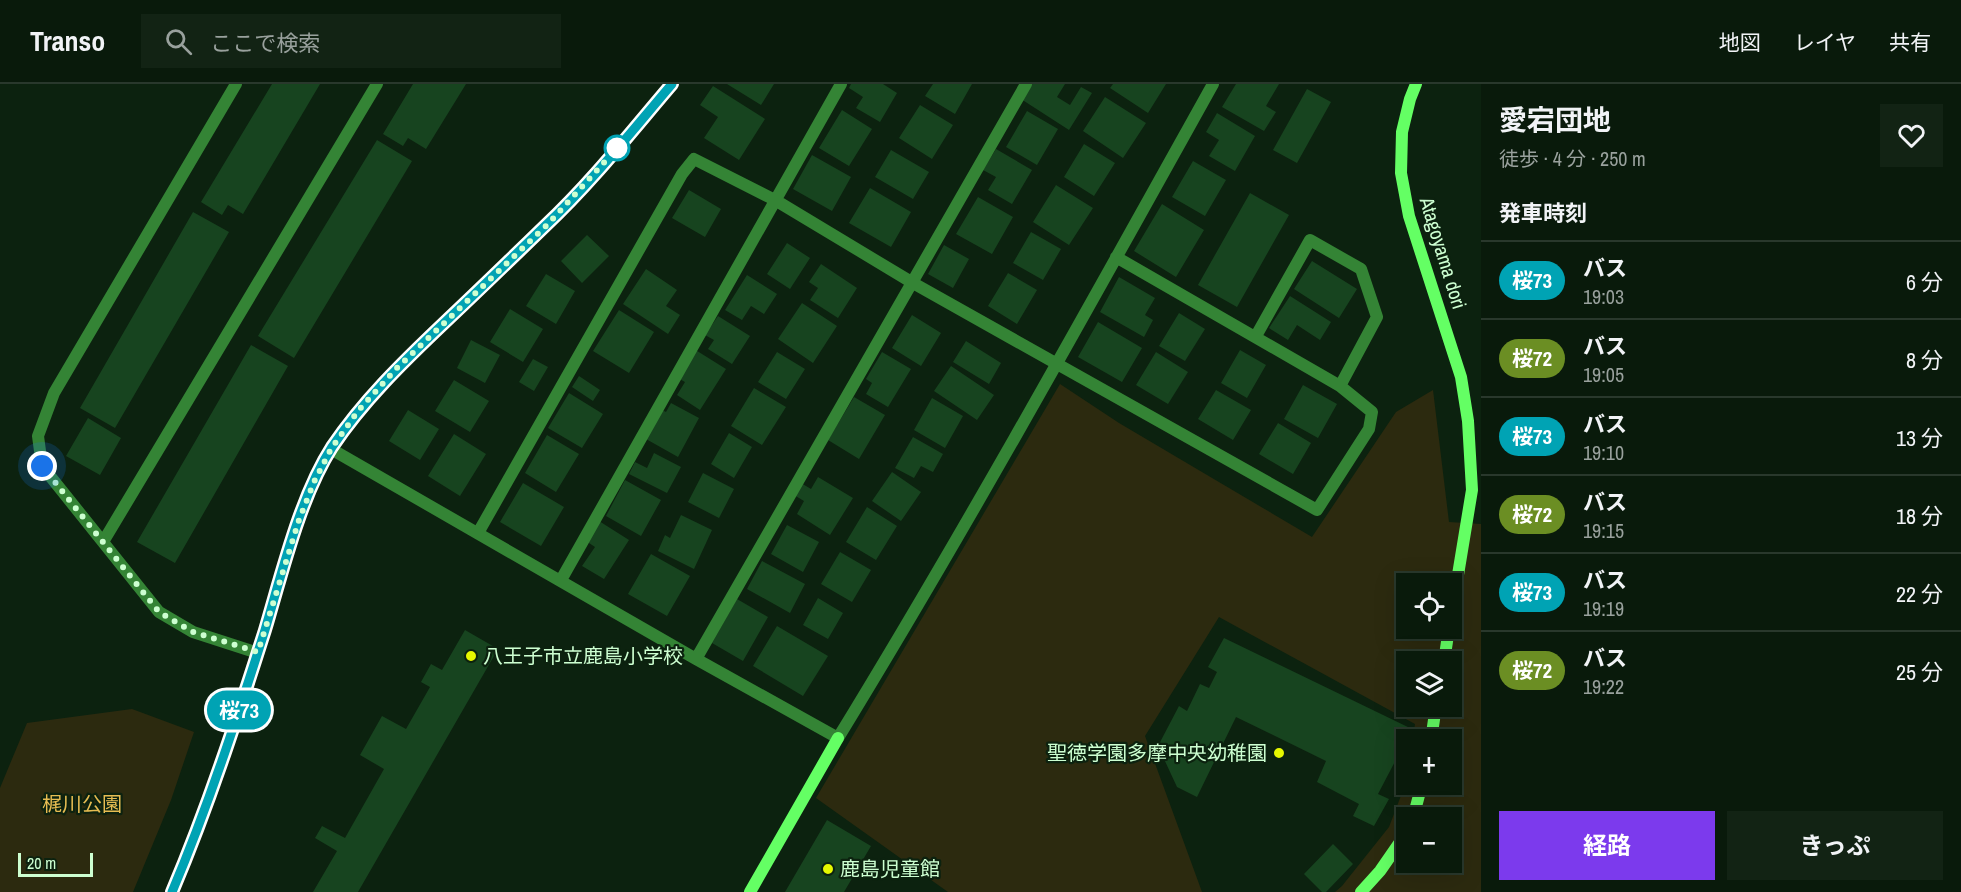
<!DOCTYPE html>
<html lang="ja">
<meta charset="utf-8">
<style>
body{margin:0;font-family:"Archivo Narrow","Noto Sans JP",sans-serif;background:#122314;color:#f1f3f6;height:100vh;display:flex;flex-direction:column;font-size:22px;white-space:nowrap}
*{box-sizing:border-box;margin:0}
p{font-size:20px;color:#99a19d}
.icon{flex:none;width:33px;height:33px;fill:none;stroke:currentColor;stroke-width:2;stroke-linecap:round;stroke-linejoin:round}
.map{position:relative;flex:1;overflow:hidden}
.panel{display:flex;flex-direction:column;background:#091a0b;width:480px}
.panel>*{flex:none}
.badge{padding:0 12px;border-radius:20px;font-size:21px;line-height:39px}
.controls{position:absolute;left:1396px;top:489px;display:grid;gap:12px}
.controls a{display:grid;place-items:center;width:66px;height:66px;border-radius:0px;background:#091a0b;box-shadow:0 6px 24px #0002,0 0 0 2px #29382c;font-size:30px}
.scale{position:absolute;left:18px;bottom:15px;width:75px;box-sizing:border-box;padding-left:6px;border:3px solid #cdffd1;border-top:0;font-size:16px;line-height:21px;white-space:nowrap;color:#cdffd1;-webkit-text-stroke:4px #0c220f;paint-order:stroke}
.you{position:absolute;width:30px;height:30px;margin:-15px;border:4px solid #fff;border-radius:50%;background:#1a73e8;box-shadow:0 0 0 9px #1a73e833}
.map>.badge{position:absolute;translate:-50% -50%;box-shadow:0 0 0 3px #fff}
h2{padding:0 18px;font-size:22px;line-height:54px}
.round{display:grid;place-items:center;flex:none;width:63px;height:63px;border-radius:0px;background:#122314}
.summary{display:flex;align-items:center;justify-content:space-between;height:102px;padding:0 18px}
h1{font-size:28px;font-weight:700;line-height:45px}
.action{display:flex;gap:12px;margin-top:auto;padding:12px 18px}
.action a{flex:1;height:69px;border-radius:0px;background:#7c3aed;color:#fff;font-size:24px;font-weight:700;line-height:69px;text-align:center}
.action a+a{background:#122314;color:#f1f3f6}
ul{padding:0;list-style:none}
li{display:flex;align-items:center;gap:18px;height:78px;padding:0 18px;border-top:2px solid #29382c}
li div{flex:1}
li b{display:block;font-size:22px}
li em{font-style:normal}
li .badge{min-width:66px;font-weight:700;text-align:center}
header{display:flex;align-items:center;gap:36px;box-sizing:border-box;height:84px;padding:0 30px;background:#091a0b;border-bottom:2px solid #29382c}
header strong{font-size:28px}
nav{display:flex;gap:33px;margin-inline-start:auto;font-size:21px}
.search{width:420px;height:54px;background:#122314;display:flex;align-items:center;gap:15px;box-sizing:border-box;padding:0 21px;border-radius:0px;color:#99a19d;font-size:22px}
main{display:flex;flex:1;min-height:0}
.map>svg:first-child{display:block}
.green{fill:#2c2a0f;fill-rule:evenodd}
.building{fill:#17441f}
.lines{fill:none;stroke-linecap:round;stroke-linejoin:round}
.lane{stroke:#348435;stroke-width:12}
.street{stroke:#348435;stroke-width:12}
.secondary{stroke:#64ff64;stroke-width:12}
.line-casing{stroke:#fff;stroke-width:14}
.line{stroke:#00a3b4;stroke-width:9}
.walk{stroke:#cdffd1;stroke-width:6;stroke-dasharray:0 10.8}
.stop-dot{fill:#fff;stroke:#00a3b4;stroke-width:3}
.poi-dot{fill:#e6f800;stroke:#0c220f;stroke-width:2}
.labels{text-anchor:middle;stroke-width:4.5;stroke-linejoin:round;paint-order:stroke}
.street-label{font-size:20px;fill:#cdffd1;stroke:#0c220f}
.poi-label{font-size:20px;fill:#cdffd1;stroke:#0c220f;text-anchor:start}
.park-label{font-size:20px;fill:#e6bc52;stroke:#0c220f}
</style>
<header>
<strong>Transo</strong>
<div class="search"><svg class="icon" aria-label="search" viewBox="0 0 24 24"><circle cx="10" cy="10" r="6"/><path d="M15 15l6 6"/></svg>ここで検索</div>
<nav><a>地図</a><a>レイヤ</a><a>共有</a></nav>
</header>
<main>
<div class="map">
<svg width="1481" height="808" viewBox="0 0 1481 808">
<rect width="100%" height="100%" fill="#0c220f"/>
<path class="green" d="M1060,300L1119,339L1312,453L1396,328L1433,306L1449,438L1481,440V808H1335L1342,802L1389,743L1402,709L1407,683V700H1452V656L1413,655L1415,640L1219,533L1145,652L1202,808H948L816,714ZM1407,500H1452V544H1407ZM1407,578H1452V622H1407ZM1407,734H1452V778H1407Z
M132,625L194,648L171,716L133,808H0V704L27,639Z"/>
<path class="building" d="M272,0H320L243,130L228,121L222,131L201,118Z
M413,0H466L426,65L408,54L403,62L383,50Z
M727,0H774L761,21Z
M851,0H883L897,9L880,38L856,24L863,13L849,4Z
M933,0H972L955,30L925,12Z
M1030,0H1065L1057,13L1070,21L1081,3L1092,9L1069,46L1021,15Z
M1113,0H1166L1148,29L1110,4Z
M1236,0H1279L1266,22L1276,28L1264,47L1222,23Z
M713,2L765,35L739,76L704,54L718,33L700,21Z
M1307,5L1331,18L1297,79L1273,66Z
M1105,13L1146,39L1123,74L1083,47Z
M920,21L953,41L932,75L899,54Z
M842,26L872,45L849,82L819,64Z
M1027,27L1058,45L1037,81L1006,63Z
M1217,29L1255,52L1235,87L1209,72L1219,56L1206,48Z
M377,56L412,77L294,274L258,252Z
M1084,60L1115,79L1094,112L1064,93Z
M996,65L1032,86L1012,120L988,106L996,93L983,86Z
M891,66L929,88L913,115L875,93Z
M812,71L851,93L832,127L793,105Z
M1193,77L1226,96L1205,132L1172,113Z
M1056,101L1093,124L1069,161L1033,138Z
M870,104L911,128L891,163L849,139Z
M689,106L721,125L705,153L672,134Z
M1250,109L1289,131L1237,223L1198,201Z
M978,113L1013,133L992,170L956,150Z
M1162,120L1204,146L1176,193L1134,167Z
M193,128L229,148L115,344L80,324Z
M1031,148L1061,165L1043,196L1013,179Z
M587,151L609,172L582,199L561,177Z
M787,159L810,174L790,205L767,190Z
M944,161L969,175L953,204L928,190Z
M1312,177L1357,205L1339,234L1294,205Z
M821,180L857,204L838,234L810,216L818,204L809,198Z
M646,185L677,206L666,222L680,231L668,250L623,220Z
M1008,189L1037,206L1017,240L988,222Z
M546,190L575,207L556,240L526,222Z
M747,191L777,210L764,230L751,222L742,236L725,226Z
M1119,193L1155,214L1145,231L1153,236L1144,253L1100,228Z
M1290,212L1331,238L1320,256L1297,241L1288,256L1269,244Z
M802,219L837,242L813,279L778,255Z
M510,225L543,245L523,278L490,258Z
M619,226L654,248L629,289L593,267Z
M1179,229L1205,245L1185,277L1159,262Z
M912,231L941,249L921,282L892,264Z
M718,232L750,252L732,280L708,265L714,256L705,251Z
M1098,238L1142,264L1122,298L1078,273Z
M471,256L500,271L485,299L457,284Z
M966,257L1001,279L989,300L953,278Z
M251,261L288,282L175,479L137,458Z
M694,265L726,285L700,326L677,311L685,298L676,293Z
M1240,266L1266,281L1247,314L1221,299Z
M777,268L805,285L786,315L758,298Z
M882,268L911,285L888,323L866,310L872,299L866,295Z
M1156,268L1188,288L1168,320L1136,301Z
M533,275L548,283L534,307L519,298Z
M951,282L994,311L977,336L934,307Z
M579,292L600,306L593,317L572,303Z
M454,296L489,317L470,348L435,327Z
M1303,301L1337,320L1318,354L1284,335Z
M754,304L786,323L762,361L731,342Z
M1216,306L1251,326L1233,356L1198,335Z
M569,309L603,330L582,364L548,344Z
M854,313L885,331L859,375L828,356Z
M932,314L963,332L945,364L914,346Z
M671,319L699,334L678,373L646,355L662,326L666,328Z
M408,326L439,345L420,376L389,357Z
M88,334L121,354L100,391L66,372Z
M1278,339L1311,359L1293,390L1259,370Z
M729,349L752,363L734,394L711,380Z
M454,350L486,370L460,412L428,392Z
M547,351L579,370L556,408L525,389Z
M913,353L943,370L933,388L921,382L914,394L895,384Z
M654,369L681,383L667,409L629,390L635,378L647,384Z
M892,388L921,408L901,437L872,417Z
M703,389L734,405L719,434L688,418Z
M818,393L853,414L830,451L797,430L804,417L794,411L801,399L811,405Z
M625,396L661,416L641,452L606,432Z
M523,399L564,423L541,462L500,438Z
M867,423L897,442L876,476L846,458Z
M681,431L712,446L694,485L658,467L665,451L670,454Z
M599,437L629,456L604,495L582,482L595,463L586,457Z
M787,441L819,458L803,488L771,470Z
M840,468L871,486L852,518L821,500Z
M651,470L690,492L667,532L628,510Z
M762,477L805,500L790,529L747,505Z
M818,514L843,529L828,555L803,541Z
M737,515L768,533L743,577L712,559Z
M777,542L828,572L803,612L753,582Z
M465,546L498,565L358,808H313L337,767L315,754L322,742L345,754L384,685L360,671L382,632L406,645L430,603L421,598L431,580L442,586Z
M1224,554L1412,645L1378,710L1389,715L1374,742L1353,732L1359,720L1317,698L1326,677L1236,633L1197,713L1177,703L1158,662L1179,622L1187,627L1200,600L1209,604L1217,588L1208,583Z
M827,736L871,762L844,808H785Z
M1333,760L1353,780L1326,808H1322L1304,790Z"/>
<g class="lines">
<path class="lane" d="M236,0L54,309L38,352L42,382L159,528L193,548L258,569
M103,458L377,0"/>
<path class="street" d="M1256,252L1310,156L1361,185L1377,233L1340,302
M331,365L696,575L838,654C969,440 1091,219 1213,0
M478,449L682,90L694,75L775,116L913,199L1317,426L1369,345L1372,328L1340,302L1116,173
M561,496L841,0
M696,575L1026,0"/>
<path class="secondary" d="M1416,0L1410,15L1402,48L1401,89L1409,132L1461,293L1468,337L1472,406L1452,527
M1444,578L1449,544
M1431,656L1436,622
M1413,734L1422,700
M172,808C208,723 237,634 265,546C283,488 299,414 332,363C362,318 401,281 439,244C475,210 510,176 545,142C591,98 631,48 672,0
M750,808L838,654
M1361,808L1380,787L1407,748"/>
</g>
<g class="lines">
<g class="line-casing">
<path id="line" d="M172,808C208,723 237,634 265,546C282,489 300,413 332,363C363,317 403,278 443,240C477,208 511,175 545,142C591,99 631,48 672,0"/>
</g>
<use href="#line" class="line"/>
<path class="walk" d="M42,382L159,528L193,548L258,568L299,436L314,398L331,365L358,327L397,284L548,140L621,60L617,64"/>
</g>
<circle class="stop-dot" cx="617" cy="64" r="12"/>
<g class="poi-dot">
<circle cx="471" cy="572" r="6"/>
<circle cx="1279" cy="669" r="6"/>
<circle cx="828" cy="785" r="6"/>
</g>
<g class="labels">
<g class="street-label">
<text transform="translate(1443 169) rotate(73)" y="7">Atagoyama dori</text>
</g>
<g class="poi-label">
<text x="483" y="579">八王子市立鹿島小学校</text>
<text x="1267" y="676" text-anchor="end">聖徳学園多摩中央幼稚園</text>
<text x="840" y="792">鹿島児童館</text>
</g>
<g class="park-label">
<text x="82" y="727">梶川公園</text>
</g>
</g>
</svg>
<div class="controls">
<a><svg class="icon" aria-label="locate" viewBox="0 0 24 24"><circle cx="12" cy="12" r="6"/><path d="M12 2v4M12 18v4M2 12h4M18 12h4"/></svg></a>
<a><svg class="icon" aria-label="layers" viewBox="0 0 24 24"><path d="M12 4l9 5-9 5-9-5zM3 14l9 5 9-5"/></svg></a>
<a>+</a>
<a>−</a>
</div>
<div class="scale">20 m</div>
<div class="you" style="left:42px;top:382px"></div>
<b class="badge" style="left:239px;top:626px;background:#00a3b4;color:#fff">桜73</b>
</div>
<section class="panel">
<div class="summary"><div><h1>愛宕団地</h1><p>徒歩 · 4 分 · 250 m</p></div><a class="round"><svg class="icon" aria-label="heart" viewBox="0 0 24 24"><path d="M12 20l-8-8c-3-5 5-10 8-4 3-6 11-1 8 4z"/></svg></a></div>
<h2>発車時刻</h2>
<ul>
<li><span class="badge" style="background:#00a3b4;color:#fff">桜73</span><div><b>バス</b><p>19:03</p></div><em>6 分</em></li>
<li><span class="badge" style="background:#6b8e23;color:#fff">桜72</span><div><b>バス</b><p>19:05</p></div><em>8 分</em></li>
<li><span class="badge" style="background:#00a3b4;color:#fff">桜73</span><div><b>バス</b><p>19:10</p></div><em>13 分</em></li>
<li><span class="badge" style="background:#6b8e23;color:#fff">桜72</span><div><b>バス</b><p>19:15</p></div><em>18 分</em></li>
<li><span class="badge" style="background:#00a3b4;color:#fff">桜73</span><div><b>バス</b><p>19:19</p></div><em>22 分</em></li>
<li><span class="badge" style="background:#6b8e23;color:#fff">桜72</span><div><b>バス</b><p>19:22</p></div><em>25 分</em></li>
</ul>
<div class="action"><a>経路</a><a>きっぷ</a></div>
</section>
</main>
